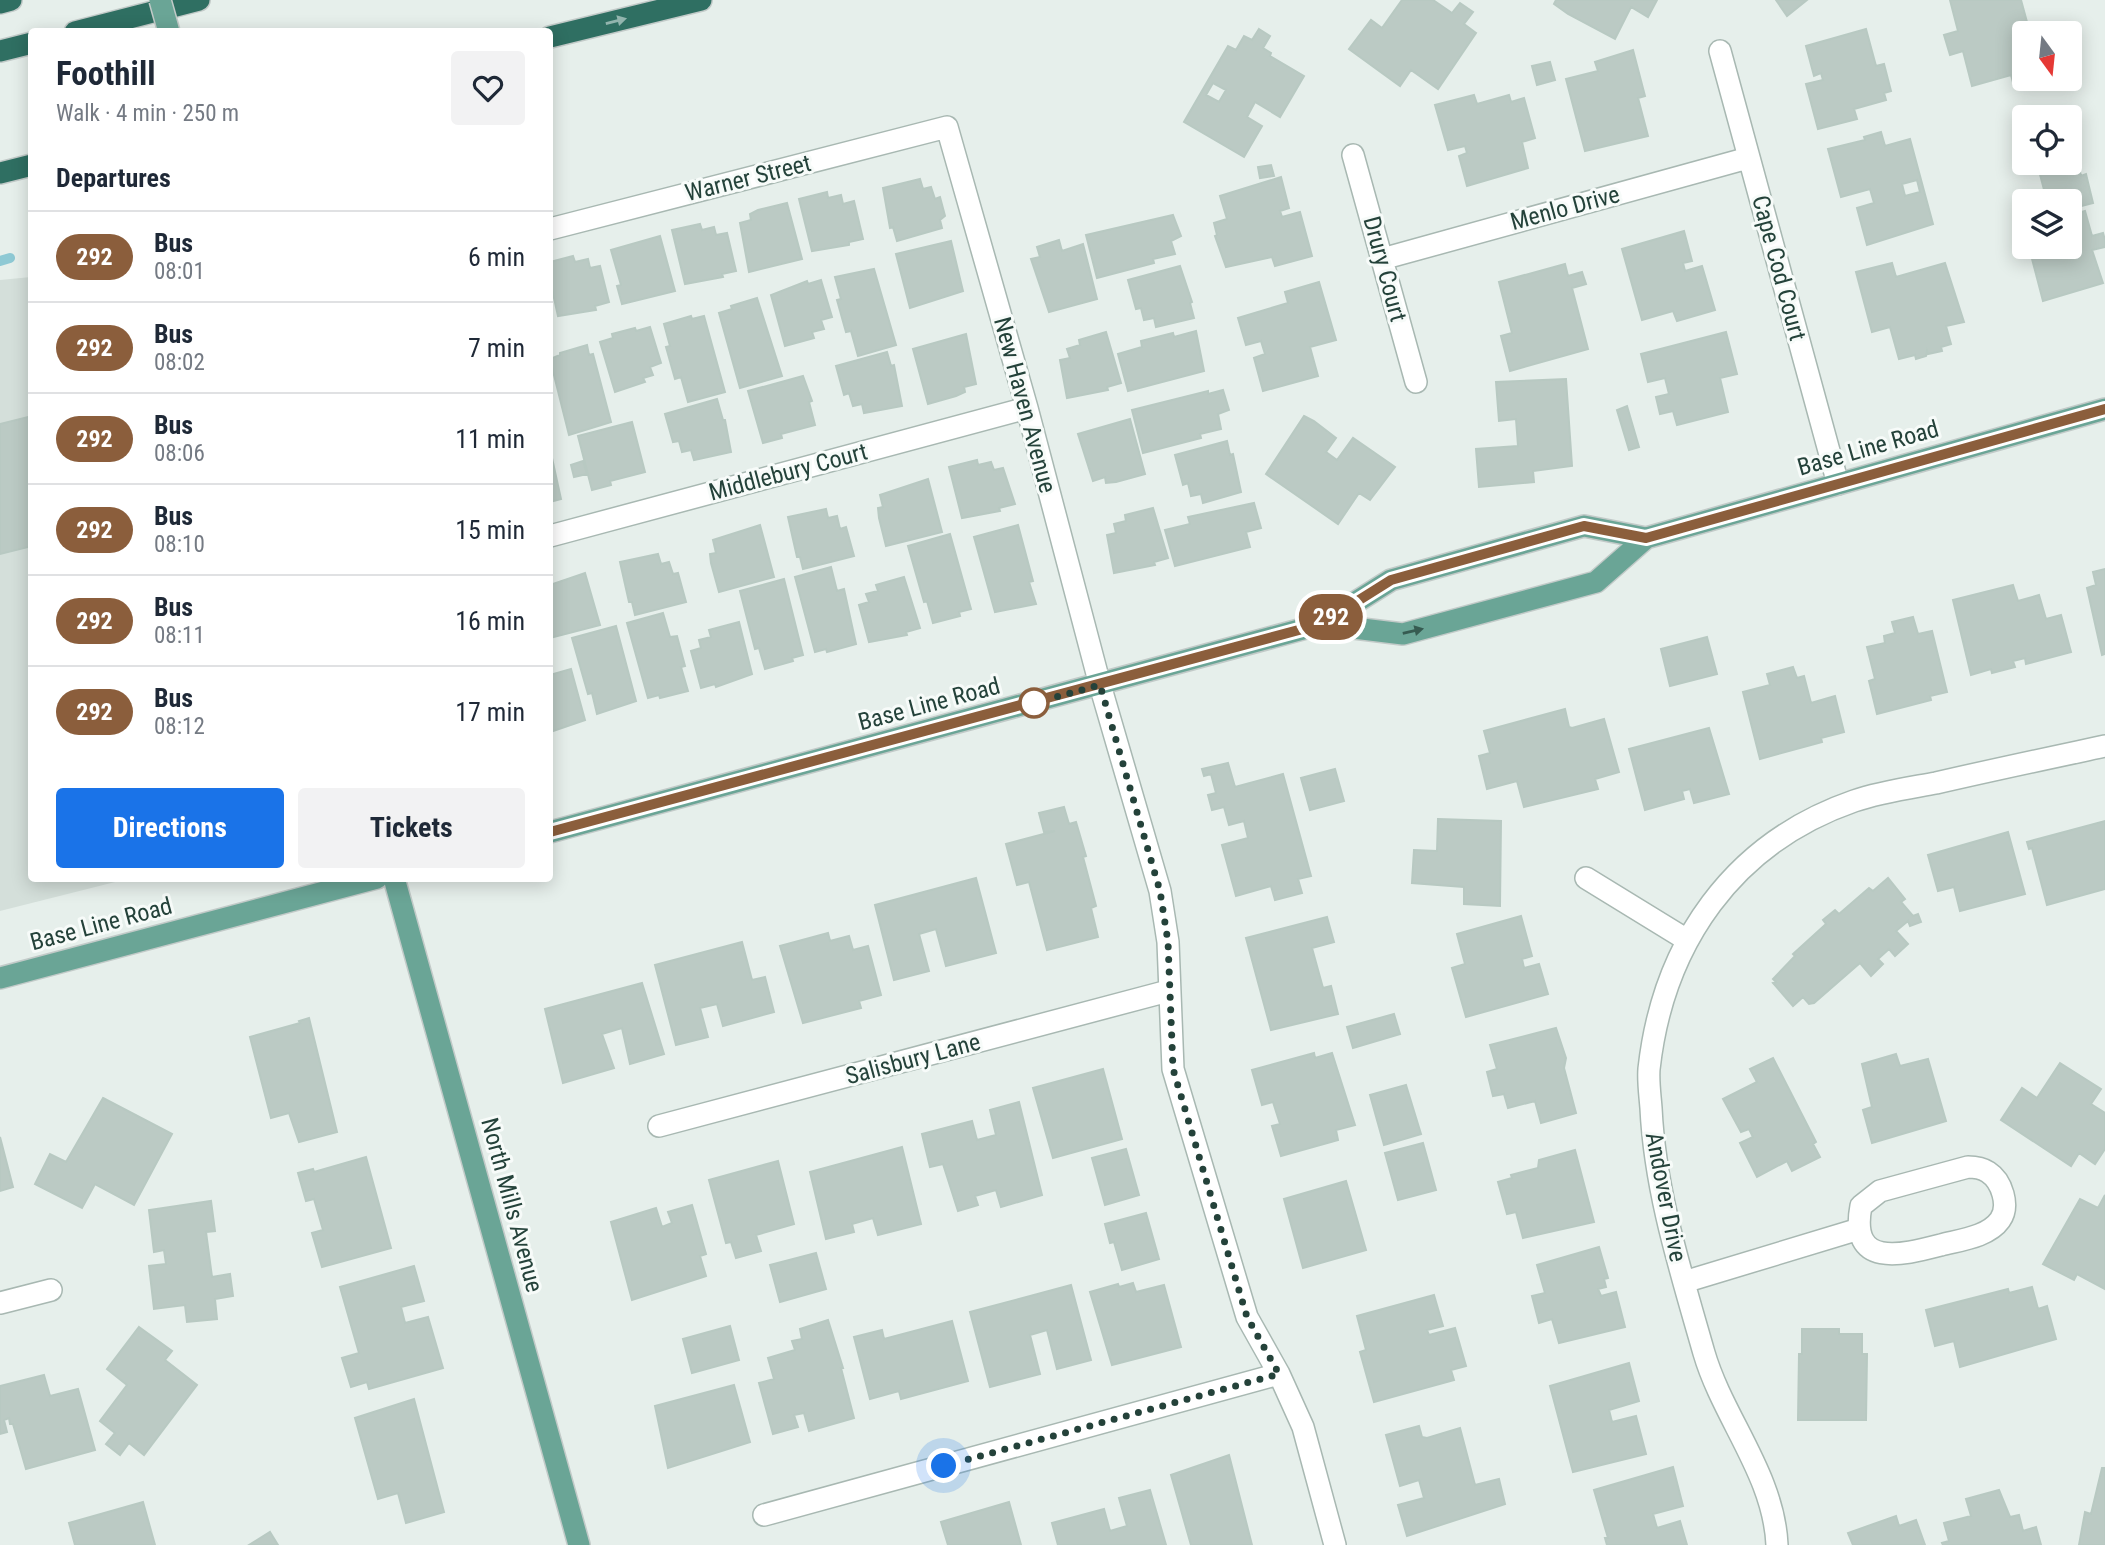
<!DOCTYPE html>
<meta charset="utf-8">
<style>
body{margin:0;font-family:"Roboto Condensed",sans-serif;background:#f2f2f3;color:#1f2937;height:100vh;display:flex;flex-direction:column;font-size:26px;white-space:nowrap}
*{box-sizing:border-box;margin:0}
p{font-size:23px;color:#747a83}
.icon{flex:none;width:38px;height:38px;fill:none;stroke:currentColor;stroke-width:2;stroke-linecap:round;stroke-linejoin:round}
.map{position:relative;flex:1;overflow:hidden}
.panel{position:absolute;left:28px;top:28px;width:525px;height:854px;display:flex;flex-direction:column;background:#fff;border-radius:7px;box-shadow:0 4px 18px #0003}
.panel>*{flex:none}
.badge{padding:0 14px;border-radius:23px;font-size:24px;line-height:46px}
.needle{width:46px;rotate:165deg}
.fabs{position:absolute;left:2012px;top:21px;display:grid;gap:14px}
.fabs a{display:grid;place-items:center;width:70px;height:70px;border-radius:7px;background:#fff;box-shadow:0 4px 18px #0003;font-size:35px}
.you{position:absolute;width:35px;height:35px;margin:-18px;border:5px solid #fff;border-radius:50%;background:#1a73e8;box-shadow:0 0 0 10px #1a73e833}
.map>.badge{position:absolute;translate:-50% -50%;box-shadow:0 0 0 4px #fff}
h2{padding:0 28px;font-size:26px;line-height:63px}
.round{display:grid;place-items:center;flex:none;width:74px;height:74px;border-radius:7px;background:#f2f2f3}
.summary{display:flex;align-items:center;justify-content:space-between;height:119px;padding:0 28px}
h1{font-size:33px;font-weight:700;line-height:52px}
.action{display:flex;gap:14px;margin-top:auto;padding:14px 28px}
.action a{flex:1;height:80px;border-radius:7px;background:#1a73e8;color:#fff;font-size:28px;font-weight:700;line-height:80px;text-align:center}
.action a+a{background:#f2f2f3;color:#1f2937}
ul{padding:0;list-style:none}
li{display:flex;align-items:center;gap:21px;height:91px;padding:0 28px;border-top:2px solid #e0e1e3}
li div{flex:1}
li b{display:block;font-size:26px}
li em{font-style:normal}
li .badge{min-width:77px;font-weight:700;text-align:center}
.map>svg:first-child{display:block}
.built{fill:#d4dfda}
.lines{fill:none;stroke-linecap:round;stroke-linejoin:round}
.stream{stroke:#8ec9d4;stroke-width:10}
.building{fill:#bbcac4;stroke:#b8c9c2;stroke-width:2;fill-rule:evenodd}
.minor-casing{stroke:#a8b8b2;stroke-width:24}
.major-casing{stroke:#c2cac8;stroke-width:24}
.highway-casing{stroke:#c2cac8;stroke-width:24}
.minor{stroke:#fff;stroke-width:21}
.major{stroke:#6aa596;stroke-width:21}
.highway{stroke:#2f6f62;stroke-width:21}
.major-bridge-casing{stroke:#c2cac8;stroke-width:24;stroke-linecap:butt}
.major-bridge{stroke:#6aa596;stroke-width:21}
.oneway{fill:#93b5ae}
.oneway2{fill:#365b51}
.line-casing{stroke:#fff;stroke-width:16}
.line{stroke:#8b5e3c;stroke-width:10}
.walk{stroke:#24423a;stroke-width:7;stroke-dasharray:0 12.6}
.stop-dot{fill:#fff;stroke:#8b5e3c;stroke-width:3.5}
.labels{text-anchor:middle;stroke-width:6;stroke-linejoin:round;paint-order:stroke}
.street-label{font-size:24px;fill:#24423a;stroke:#f7fbf9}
</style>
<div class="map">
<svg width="2105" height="1545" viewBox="0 0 2105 1545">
<rect width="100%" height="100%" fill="#e6efeb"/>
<path class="built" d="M31,277L32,878L127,879L0,911V280Z"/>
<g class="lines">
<path class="stream" d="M0,261L10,258"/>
</g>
<path class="building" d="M1402,0H1433L1452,13L1460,3L1473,12L1464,24L1476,33L1438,89L1411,70L1400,86L1349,49L1371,20L1382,28Z
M1556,0H1657L1648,17L1631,7L1615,39L1568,14L1554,4Z
M1776,0H1807L1787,16Z
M1950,0H2021L2030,33H2025V79H2041L2014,86L2011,75L1972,86L1963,51L1950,55L1944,35L1958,31Z
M1259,29L1270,36L1263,48L1271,53L1270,56L1304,76L1280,117L1255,102L1247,117L1262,126L1244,157L1184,122L1228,46L1236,50L1244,36L1252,40ZM1213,83L1226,90L1219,102L1206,95Z
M1866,29L1876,66L1884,64L1891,91L1884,93L1886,100L1854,109L1857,119L1818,129L1806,84L1823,80L1821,73L1814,76L1806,46Z
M1633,50L1645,96L1638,98L1648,136L1585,151L1566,79L1598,71L1595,62Z
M1550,62L1555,80L1537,85L1532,66Z
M1474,95L1477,104L1509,95L1511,102L1524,98L1535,138L1522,142L1528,168L1467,186L1459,156L1467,153L1465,146L1448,150L1435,105Z
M1881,132L1885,146L1910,139L1933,224L1867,245L1857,208L1874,203L1870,189L1841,197L1828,149L1865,140L1864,137ZM1917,180L1920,192L1905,196L1902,184Z
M2070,133L2081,176L2086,174L2093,203L2070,209V201H2047L2037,163H2070Z
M1271,165L1274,176L1260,178L1258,167Z
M1281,177L1289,208L1280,211L1282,217L1300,212L1312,256L1275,266L1272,257L1226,267L1215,236L1217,235L1214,223L1227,219L1220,196Z
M920,179L923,189L931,187L935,199L940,197L945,216L940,220L942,228L897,241L893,227L890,228L883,188Z
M827,192L828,198L841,195L843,204L854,201L863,239L849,242V245L812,251L799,199Z
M787,203L802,259L749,272L740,223L751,220L750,214L758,210Z
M2085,211L2092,236L2103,233L2105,240V247L2092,250L2103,283L2043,301L2031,255L2038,253L2036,247H2070V215Z
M1173,215L1181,236L1171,241L1175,254L1153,259L1154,263L1097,278L1086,235Z
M700,224L702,230L714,227L716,235L727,233L736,271L722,274L723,277L685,284L672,230Z
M1684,231L1692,261L1683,263L1685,271L1702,266L1715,310L1677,321L1673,311L1642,320L1622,249Z
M660,236L675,291L622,304L617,286L621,285L611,250Z
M1059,240L1062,251L1083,244L1097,299L1049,312L1031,259L1040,257L1037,247Z
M951,241L963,291L910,308L896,254Z
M573,256L575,262L588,259L590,268L600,266L609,302L595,306L596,310L558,316L550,280V262Z
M1892,263L1896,277L1945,263L1964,322L1946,326L1951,344L1941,347L1942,351L1928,354L1927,351L1926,356L1916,359L1915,355L1899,359L1890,327L1872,332L1856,272Z
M1565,264L1568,276L1582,272L1586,284L1572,288L1588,349L1510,371L1501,336L1512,333L1499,282Z
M1180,266L1192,302L1190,303L1194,318L1156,327L1154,318L1144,320L1141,308L1136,309L1128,280Z
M874,269L896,345L858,356L851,331L846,332L837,300L841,299L835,277Z
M821,280L832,317L821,320L824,329L812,332L814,338L785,346L771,295L807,281L808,284Z
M1319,282L1336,340L1310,347L1318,376L1263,391L1254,358L1265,354L1261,341L1246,345L1238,318L1288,303L1285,292Z
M757,298L782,376L740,388L719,313L732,309L731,306Z
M691,316L692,319L704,316L725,392L688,402L681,377L675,379L666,347L670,346L664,324Z
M650,327L661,363L650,367L653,375L643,378L645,382L615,392L600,342L613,338L612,334L635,328L636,331Z
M1196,331L1204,371L1128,391L1118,354L1142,347L1141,341L1173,333L1174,337Z
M1106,332L1121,383L1107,387L1108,390L1067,398L1060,360L1070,358L1067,349L1080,345L1079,340Z
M1726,332L1737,374L1720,378L1728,412L1677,425L1673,411L1660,414L1656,397L1669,394L1665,378L1648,382L1641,354Z
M966,334L976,384L964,387L965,392L956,396L928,404L913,349Z
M587,345L589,355L593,354L611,422L569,435L550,359L560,355V353Z
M887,352L891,366L894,365L902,406L864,413L862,404L853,406L849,393L844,395L836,366Z
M803,376L812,401L809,402L815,425L781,434L782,438L763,443L748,391Z
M1566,379L1572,466L1533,471L1534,482L1479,487L1476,449L1518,446L1516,419L1499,421L1496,382Z
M1223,390L1229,410L1218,414L1221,429L1200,434L1201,438L1143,453L1132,410L1208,391V394Z
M717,399L723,420H725L731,452L694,460L691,450L682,452L679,441L673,442L665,414Z
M1627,406L1639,447L1629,450L1617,410Z
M32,416V546L0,554V424Z
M1304,416L1314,421L1336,438L1326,452L1337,460L1353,438L1395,467L1370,500L1359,493L1338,524L1266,474Z
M1130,419L1145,474L1116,482L1106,483L1105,477L1093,481L1078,434Z
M632,422L645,472L610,481L611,485L592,490L578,436Z
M1227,441L1230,455L1233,454L1241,492L1203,503L1201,494L1191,496L1188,483L1183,485L1175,455Z
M550,458H552L561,499L550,502Z
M977,460L978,465L991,462L994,470L1003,468L1015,504L999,508L1000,511L962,518L949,467Z
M583,461L587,474L574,477L571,465Z
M928,479L942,532L886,546L879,518L878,508L883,507L880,495Z
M1254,503L1261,528L1246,532L1250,547L1175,566L1165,530L1190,524L1188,517Z
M1153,508L1168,558L1154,562L1155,565L1114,573L1107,535L1116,533L1114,524L1126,521L1125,515Z
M826,509L828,518L837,516L840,529L846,527L854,556L803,569L800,557H797L788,517Z
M760,525L774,577L719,592L711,563L710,554L716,553L713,540Z
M1018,525L1033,581L1029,582L1036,604L995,612L974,537Z
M950,534L971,609L959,612L960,616L933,623L927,601L924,602L908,546Z
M658,554L661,564L669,562L673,574L678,573L686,602L635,615L632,602H629L620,562Z
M831,567L837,591L844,589L856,644L827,652L826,649L815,652L795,577Z
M2105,569V654L2102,655L2087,588L2096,585L2093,572Z
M585,573L600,625L550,638V585Z
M904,577L920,628L906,632L907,635L869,642L859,605L869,602L866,594L878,591L876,585Z
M784,579L803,655L792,658L793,661L765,669L759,648L755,649L740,591Z
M2013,585L2018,601L2039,595L2046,619L2061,615L2071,652L2026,664L2025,658L2013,661L2015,667L1992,673L1991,669L1971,675L1953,600Z
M663,613L670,637L677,636L685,666L681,667L688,691L660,698L659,695L648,698L627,623Z
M1913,617L1918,634L1932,631L1947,692L1930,696L1931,700L1877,714L1869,681L1875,679L1867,647L1885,643L1884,636L1895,633L1892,622Z
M739,622L752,674L716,687L715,684L701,688L691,651L701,648L699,640L711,637L709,630Z
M616,626L636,701L597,714L592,693L588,694L572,638Z
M1707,637L1717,674L1670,686L1661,649Z
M1793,667L1797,678L1804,676L1811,703L1835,696L1844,732L1821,738L1822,742L1760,759L1743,692L1770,685L1767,674Z
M571,669L585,720L550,732V675Z
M1565,709L1569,727L1572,728L1604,719L1619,772L1595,779L1598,789L1524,807L1517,781L1487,789L1479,756L1490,753L1484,731Z
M1709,728L1729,794L1694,803L1690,789L1682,791L1684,799L1645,810L1629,749Z
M1228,763L1235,787L1283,774L1311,876L1298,879L1302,893L1275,900L1271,886L1236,896L1222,845L1248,838L1244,821L1229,825L1224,807L1212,810L1208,795L1216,793L1211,774L1204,776L1202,769Z
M1335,769L1344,801L1310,810L1301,778Z
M1064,807L1069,824L1076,822L1086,856L1083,857L1096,906L1091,908L1098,937L1047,950L1029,882L1017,885L1006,844L1055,831L1044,832L1039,813Z
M1438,819L1501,821L1500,906L1464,904V887L1412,883L1414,850L1437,851Z
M2105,821V889L2047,905L2032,848L2029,849L2027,842Z
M2008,832L2025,894L1960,911L1954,887L1938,891L1928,855Z
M976,878L996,953L946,966L936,929L919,934L929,971L894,980L875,905Z
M1888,878L1905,899L1901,902L1913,916L1918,914L1921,922L1910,926L1908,921L1896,931L1908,944L1895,956L1889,949L1878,959L1883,964L1871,976L1860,963L1814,1003L1809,1004L1803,997L1793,1006L1773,983L1776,982L1773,979L1795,956L1793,954L1826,924L1823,920L1835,910L1839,914L1869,888L1873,891Z
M1521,916L1532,956L1522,959L1524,968L1539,964L1548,994L1466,1017L1452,968L1465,964L1457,934Z
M1327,917L1334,942L1312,948L1323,988L1331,986L1338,1014L1271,1030L1246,938Z
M828,933L830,941L849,936L853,950L868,946L881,995L859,1001L861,1008L803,1023L780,946Z
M742,942L752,980L765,977L774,1012L723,1026L717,1004L700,1008L708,1037L676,1045L655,965Z
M642,983L664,1054L630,1064L622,1028L602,1034L614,1068L563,1083L545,1009Z
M1394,1014L1400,1034L1353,1048L1347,1027Z
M309,1018L337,1132L299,1142L289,1113L271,1118L250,1037L300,1023L299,1021Z
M1556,1028L1566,1058L1564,1068L1576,1113L1541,1123L1535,1101L1508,1108L1504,1094L1493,1096L1487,1072L1497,1069L1490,1045Z
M1314,1053L1315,1058L1332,1053L1355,1125L1336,1130L1338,1140L1281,1156L1272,1126L1280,1124L1273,1102L1262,1105L1252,1070Z
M1896,1054L1900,1066L1928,1059L1946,1121L1872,1143L1863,1110L1872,1107L1862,1064Z
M1773,1058L1816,1142L1813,1144L1820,1157L1792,1171L1787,1161L1757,1177L1740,1143L1753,1137L1749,1129L1741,1132L1723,1099L1757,1082L1750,1069Z
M2060,1063L2101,1089L2091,1104L2105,1113V1149L2095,1164L2079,1153L2071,1166L2001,1120L2022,1088L2037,1098Z
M1103,1069L1122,1139L1053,1158L1033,1088Z
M1406,1085L1421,1134L1384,1145L1370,1095Z
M103,1098L172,1134L134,1205L95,1184L82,1208L35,1184L50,1154L66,1162Z
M1019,1102L1042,1195L1001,1207L996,1190L975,1196L978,1205L958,1211L943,1164L930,1167L922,1134L972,1121L977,1140L996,1135L990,1110Z
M0,1137L13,1187L0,1191Z
M1423,1143L1436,1190L1398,1200L1385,1153Z
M902,1147L921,1224L878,1235L873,1218L852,1224L854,1232L826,1239L810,1172Z
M1126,1149L1139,1195L1105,1205L1092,1158Z
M1575,1150L1594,1222L1523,1238L1516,1212L1507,1214L1498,1182L1512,1178L1511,1175L1538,1168L1539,1160Z
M366,1157L391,1248L322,1267L312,1233L323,1230L314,1199L306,1201L298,1173L313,1169L314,1172Z
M778,1161L794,1224L756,1235L761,1251L736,1258L731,1242L726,1243L709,1180Z
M1346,1181L1366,1250L1303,1268L1284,1199Z
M2105,1195V1289L2077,1274L2074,1280L2043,1264L2080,1199L2098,1208Z
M211,1201L215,1231L206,1232L212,1277L230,1274L233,1296L215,1299L217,1319L187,1322L185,1305L154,1309L149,1266L166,1264L164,1250L154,1252L149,1210Z
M692,1205L706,1254L700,1256L706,1276L632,1300L611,1222L656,1208L662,1227L672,1223L668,1212Z
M1146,1213L1159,1259L1122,1270L1114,1242L1110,1243L1105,1224Z
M1599,1247L1608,1278L1604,1279L1606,1287L1598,1289L1601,1296L1616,1292L1625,1327L1559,1343L1552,1319L1539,1323L1532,1296L1545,1293L1537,1265Z
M816,1253L826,1289L780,1302L770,1265Z
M414,1266L424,1301L401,1307L405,1323L428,1317L443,1368L369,1389L367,1382L351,1387L342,1358L359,1353L340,1287Z
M1133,1283L1136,1292L1164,1285L1181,1347L1112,1365L1090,1292L1118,1284L1119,1287Z
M1071,1285L1091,1360L1057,1369L1047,1330L1030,1335L1040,1374L990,1387L970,1312Z
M2032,1287L2038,1309L2047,1306L2056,1339L1960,1367L1954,1341L1935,1346L1926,1310L2008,1289L2009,1293Z
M1434,1295L1443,1326L1427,1330L1429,1335L1455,1328L1466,1366L1451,1370L1454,1380L1374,1402L1360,1352L1366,1350L1357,1316Z
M828,1320L843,1368H841L854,1418L809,1431L804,1413L794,1415L798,1427L773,1434L759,1383L774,1379L768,1358L795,1350L792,1341L802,1339L800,1329Z
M952,1321L968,1381L901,1399L899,1391L870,1399L854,1337L882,1330L884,1339Z
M730,1326L739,1360L692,1373L683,1339Z
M139,1327L172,1351L165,1360L197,1385L144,1455L129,1443L120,1455L106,1444L115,1433L100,1421L127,1385L107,1369Z
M1802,1329H1839V1334H1862V1354H1867L1866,1420H1798L1799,1354H1802Z
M1629,1363L1639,1401L1609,1410L1612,1422L1636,1416L1646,1454L1573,1472L1550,1386Z
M44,1375L50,1396L78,1389L95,1450L26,1469L13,1424H10L9,1418L4,1420L7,1432L0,1434V1386Z
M734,1385L750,1442L668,1468L655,1406Z
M414,1399L444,1512L406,1523L398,1493L378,1499L355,1418Z
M1419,1426L1422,1437L1427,1438L1460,1428L1475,1485L1499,1479L1505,1504L1407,1536L1398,1505L1424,1498L1419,1480L1400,1486L1386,1435Z
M1229,1455L1252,1545H1191L1171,1475Z
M1673,1467L1683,1506L1653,1514L1657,1528L1680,1521L1687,1545H1607L1605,1538H1608L1594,1490Z
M2102,1468H2105V1545H2079L2085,1512L2091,1514Z
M1150,1490L1166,1545H1058L1052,1523L1104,1509L1110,1531L1127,1526L1119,1498Z
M1999,1490L2010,1517L2019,1515L2023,1531L2036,1527L2041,1545H1943L1942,1543L1949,1541L1944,1523L1971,1516L1966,1499Z
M143,1502L155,1545H75L69,1523Z
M1009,1502L1021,1545H948L941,1522Z
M1896,1516L1899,1526L1916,1520L1925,1545H1853L1848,1533Z
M270,1532L278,1545H249Z"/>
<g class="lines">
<g class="minor-casing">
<path id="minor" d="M1720,51L1838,484
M1353,155L1416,382
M550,229L947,127L1027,408L1100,685L1160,891L1168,942L1173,1069L1247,1317L1279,1374L1303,1427L1335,1545
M1382,259L1748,158
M550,536L1027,408
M1586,878L1687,940
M659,1126L1168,991
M1968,1167C1975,1167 1982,1168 1988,1172C2002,1181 2010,1206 2000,1220C1988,1237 1960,1240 1941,1245C1902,1255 1849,1269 1861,1206L1880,1191Z
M1684,1282L1859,1229
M0,1303L51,1290
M764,1515L1279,1374
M1777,1545C1774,1475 1723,1418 1704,1353C1681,1272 1655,1192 1651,1108C1650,1095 1648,1081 1649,1069C1663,943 1733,843 1854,801C1880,792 1909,788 1936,783C1992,770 2049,758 2105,746"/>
</g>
<g class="major-casing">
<path id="major" d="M1321,624L1403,634L1596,582L1646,538L2105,409
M550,832L1321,624L1391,580L1584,526L1646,538
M394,878L579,1545
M0,978L377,878"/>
</g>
<g class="highway-casing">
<path id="highway" d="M0,3L11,0
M75,32L199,0
M550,37L701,0
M0,51L32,43
M0,173L32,165"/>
</g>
<use href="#minor" class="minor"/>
<use href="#major" class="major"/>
<use href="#highway" class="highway"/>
<g class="major-bridge-casing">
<path id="major-bridge" d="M160,0L169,32"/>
</g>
<use href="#major-bridge" class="major-bridge"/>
</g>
<defs><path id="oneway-solid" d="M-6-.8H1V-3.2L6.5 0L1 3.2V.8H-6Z" transform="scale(1.75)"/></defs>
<use class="oneway" href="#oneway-solid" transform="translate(616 21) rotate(-14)"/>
<use class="oneway2" href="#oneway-solid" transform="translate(1413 631) rotate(-13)"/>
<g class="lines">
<g class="line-casing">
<path id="line" d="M550,832L1321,624L1391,580L1584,526L1646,538L2105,409"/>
</g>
<use href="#line" class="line"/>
<path class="walk" d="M944,1466L1279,1374L1247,1317L1173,1069L1168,942L1160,891L1100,685L1034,703"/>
</g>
<circle class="stop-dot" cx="1034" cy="703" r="14"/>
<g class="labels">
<g class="street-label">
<text transform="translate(748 178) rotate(-14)" y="8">Warner Street</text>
<text transform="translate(1565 208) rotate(-15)" y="8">Menlo Drive</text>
<text transform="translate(1779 268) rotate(75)" y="8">Cape Cod Court</text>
<text transform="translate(1385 269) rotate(75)" y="8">Drury Court</text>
<text transform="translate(1025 405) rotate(75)" y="8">New Haven Avenue</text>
<text transform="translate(1868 448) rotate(-16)" y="8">Base Line Road</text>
<text transform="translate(788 472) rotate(-15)" y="8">Middlebury Court</text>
<text transform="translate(929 704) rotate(-15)" y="8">Base Line Road</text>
<text transform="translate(101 924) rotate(-15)" y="8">Base Line Road</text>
<text transform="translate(913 1059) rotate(-15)" y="8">Salisbury Lane</text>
<text transform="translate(1666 1197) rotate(79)" y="8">Andover Drive</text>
<text transform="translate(512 1205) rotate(75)" y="8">North Mills Avenue</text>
</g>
</g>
</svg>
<div class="fabs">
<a><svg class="needle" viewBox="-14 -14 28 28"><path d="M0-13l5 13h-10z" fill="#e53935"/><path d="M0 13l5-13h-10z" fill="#747a83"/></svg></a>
<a><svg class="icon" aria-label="locate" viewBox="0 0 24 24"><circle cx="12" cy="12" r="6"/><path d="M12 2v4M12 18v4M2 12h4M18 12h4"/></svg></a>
<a><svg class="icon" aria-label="layers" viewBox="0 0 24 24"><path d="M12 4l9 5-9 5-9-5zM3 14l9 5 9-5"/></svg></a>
</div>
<div class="you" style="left:944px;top:1466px"></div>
<b class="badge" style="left:1331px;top:617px;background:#8b5e3c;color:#fff">292</b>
<section class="panel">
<div class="summary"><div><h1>Foothill</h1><p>Walk · 4 min · 250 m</p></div><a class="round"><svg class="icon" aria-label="heart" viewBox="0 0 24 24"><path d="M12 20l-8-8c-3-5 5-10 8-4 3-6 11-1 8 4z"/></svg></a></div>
<h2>Departures</h2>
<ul>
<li><span class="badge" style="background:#8b5e3c;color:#fff">292</span><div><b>Bus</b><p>08:01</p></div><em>6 min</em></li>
<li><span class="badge" style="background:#8b5e3c;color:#fff">292</span><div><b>Bus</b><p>08:02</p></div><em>7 min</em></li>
<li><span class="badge" style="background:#8b5e3c;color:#fff">292</span><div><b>Bus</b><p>08:06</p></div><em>11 min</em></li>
<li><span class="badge" style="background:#8b5e3c;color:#fff">292</span><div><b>Bus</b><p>08:10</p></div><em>15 min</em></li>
<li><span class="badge" style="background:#8b5e3c;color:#fff">292</span><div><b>Bus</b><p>08:11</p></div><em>16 min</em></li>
<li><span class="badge" style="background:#8b5e3c;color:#fff">292</span><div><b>Bus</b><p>08:12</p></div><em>17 min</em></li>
</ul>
<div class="action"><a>Directions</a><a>Tickets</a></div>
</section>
</div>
